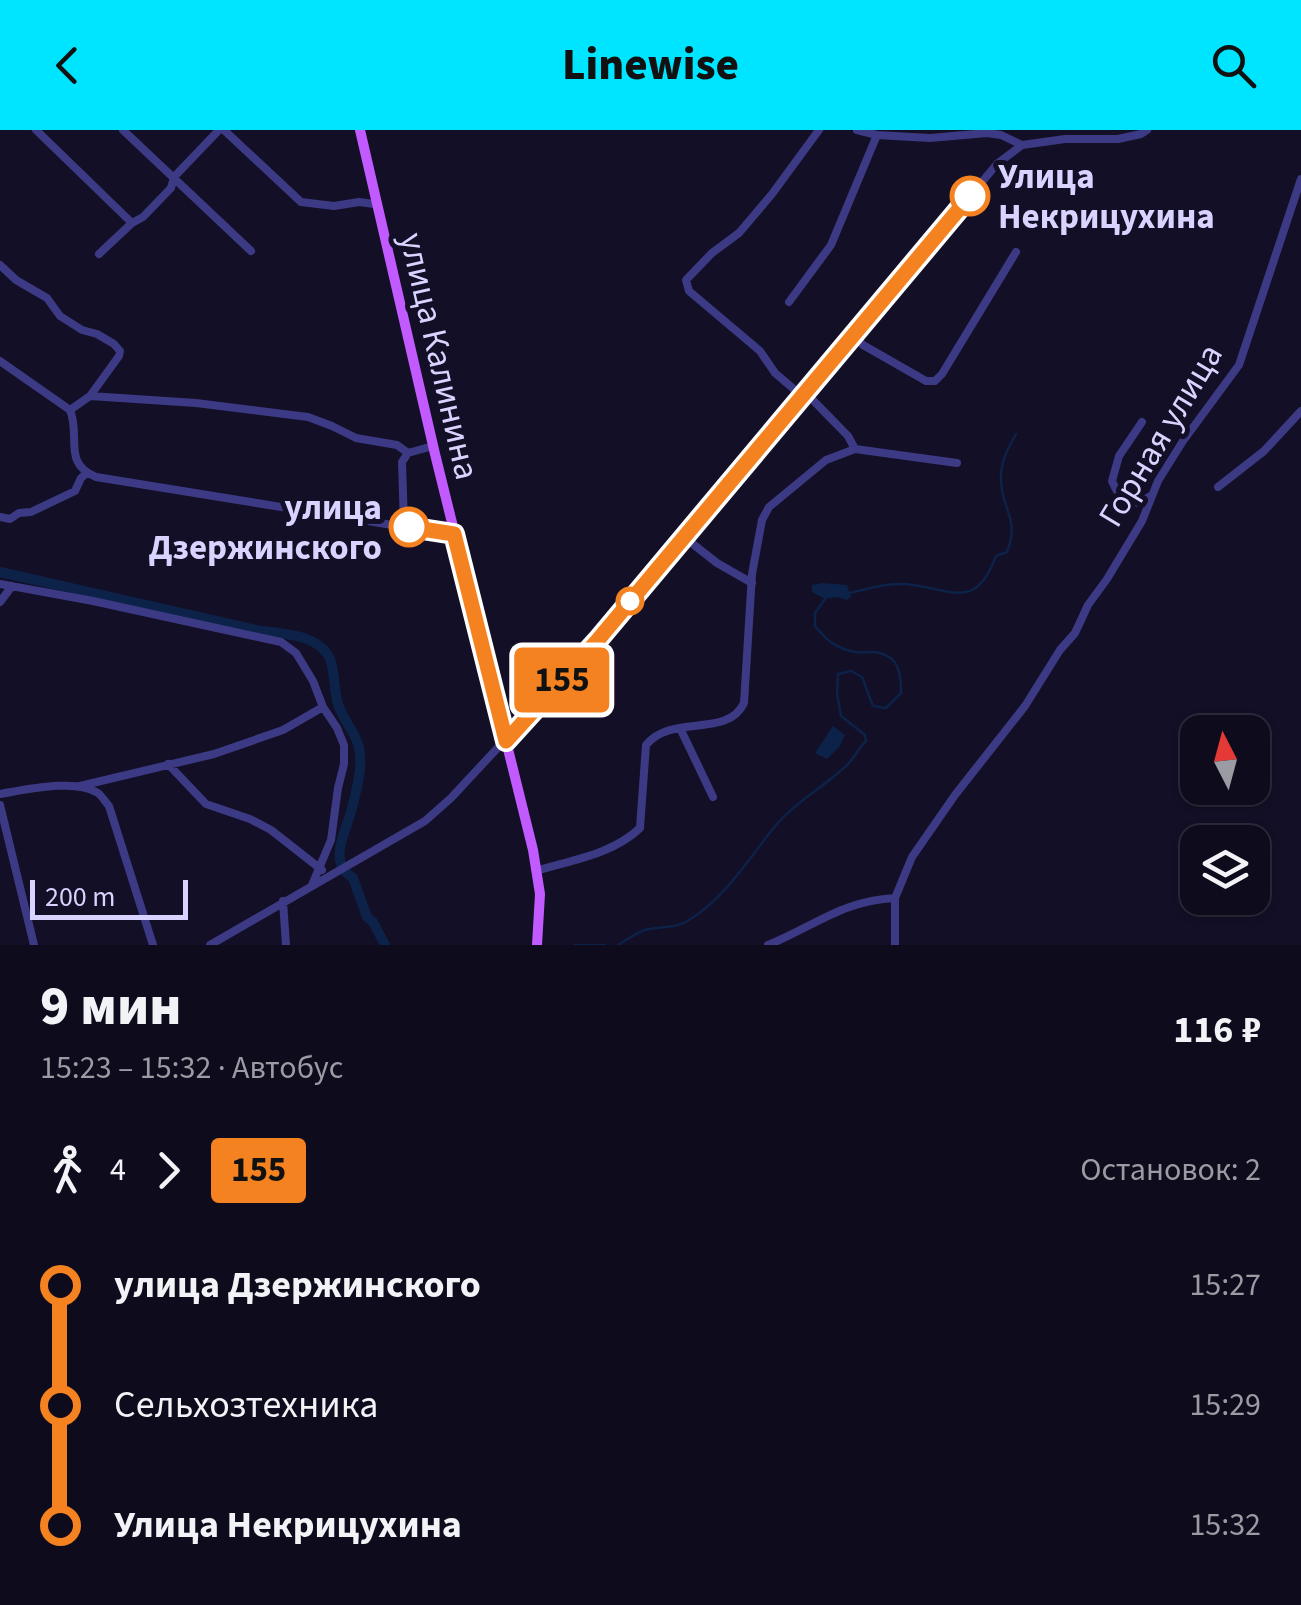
<!DOCTYPE html>
<html lang="ru">
<meta charset="utf-8">
<style>
body{margin:0;font-family:"Source Sans 3",sans-serif;background:#1c1929;color:#f1f3f6;height:100vh;display:flex;flex-direction:column;font-size:38px;white-space:nowrap}
*{box-sizing:border-box;margin:0}
p{font-size:32px;color:#9b9ba3}
.icon{flex:none;width:55px;height:55px;fill:none;stroke:currentColor;stroke-width:2;stroke-linecap:round;stroke-linejoin:round}
.map{position:relative;height:815px;overflow:hidden}
.sheet{display:flex;flex-direction:column;background:#0e0b1c;flex:1}
.sheet>*{flex:none}
.badge{padding:0 20px;border-radius:8px;font-size:35px;line-height:65px}
.needle{width:65px;rotate:354deg}
.tools{position:absolute;left:1180px;top:585px;display:grid;gap:20px}
.tools a{display:grid;place-items:center;width:90px;height:90px;border-radius:20px;background:#0e0b1c;box-shadow:0 2px 8px #0004,0 0 0 2px #2e2b3b;font-size:50px}
.scale{position:absolute;left:30px;bottom:25px;width:158px;box-sizing:border-box;padding-left:10px;border:5px solid #d9d4ff;border-top:0;font-size:28px;line-height:35px;white-space:nowrap;color:#d9d4ff;-webkit-text-stroke:8px #130f26;paint-order:stroke}
.map>.badge{position:absolute;translate:-50% -50%;box-shadow:0 0 0 5px #fff}
.legs{display:flex;align-items:center;gap:15px;height:110px;padding:0 40px;font-size:32px}
.legs p{margin-inline-start:auto}
.headline{display:flex;align-items:center;justify-content:space-between;height:170px;padding:0 40px}
h1{font-size:55px;font-weight:800;line-height:75px}
ul{padding:0 40px;list-style:none}
li{display:flex;align-items:center;gap:35px;height:120px;font-size:38px}
li i{display:grid;place-items:center;width:15px;height:100%;margin:0 12px;background:currentColor}
li i::after{content:'';width:25px;height:25px;margin:-12px;border:8px solid;border-radius:50%;background:#0e0b1c}
li p{margin-inline-start:auto}
li:first-child i{background:linear-gradient(#0000 50%,currentColor 0)}
li:last-child i{background:linear-gradient(currentColor 50%,#0000 0)}
header{display:flex;justify-content:space-between;align-items:center;height:130px;padding:0 40px;background:#00e5ff;color:#111;font-size:45px;font-weight:800}
.map>svg:first-child{display:block}
.water{fill:#0c2248}
.lines{fill:none;stroke-linecap:round;stroke-linejoin:round}
.stream{stroke:#0c2248;stroke-width:2.5}
.river{stroke:#0c2248;stroke-width:10}
.minor{stroke:#3d3a85;stroke-width:8}
.major{stroke:#c25bff;stroke-width:10}
.line-1-casing{stroke:#fff;stroke-width:22}
.line-1{stroke:#f58220;stroke-width:15}
.stop-1-dot{fill:#fff;stroke:#f58220;stroke-width:5}
.labels{text-anchor:middle;stroke-width:10;stroke-linejoin:round;paint-order:stroke}
.stop-label{font-size:35px;font-weight:bold;fill:#d9d4ff;stroke:#130f26;text-anchor:start}
.street-label{font-size:35px;fill:#d9d4ff;stroke:#130f26}
</style>
<header><svg class="icon" aria-label="back" viewBox="0 0 24 24"><path d="M15 5l-7 7 7 7"/></svg>Linewise<svg class="icon" aria-label="search" viewBox="0 0 24 24"><circle cx="10" cy="10" r="6"/><path d="M15 15l6 6"/></svg></header>
<div class="map">
<svg width="1301" height="815" viewBox="0 0 1301 815">
<rect width="100%" height="100%" fill="#130f26"/>
<path class="water" d="M822,453L847,455L851,467L847,470L838,467L825,469L812,462V455Z
M833,596L845,605L840,616L827,629L815,623Z"/>
<g class="lines">
<path class="stream" d="M849,463C869,459 893,451 913,455C956,461 976,479 996,426L1007,422C1020,388 1002,381 1001,351C1000,333 1007,320 1016,304
M575,815H605
M618,815C627,810 635,803 645,800C659,796 676,799 689,790C724,769 747,731 772,700C793,673 823,658 847,635C855,628 858,618 866,611L865,605L841,586L837,563L838,544L851,541L862,547L873,576L886,578L901,563C901,546 900,528 880,523C873,521 863,523 855,522C837,519 826,510 815,496V483L825,469"/>
<path class="river" d="M0,442L261,501C287,504 326,505 332,536C335,548 334,562 338,574C343,591 359,606 360,624C362,640 356,662 352,678C347,700 326,732 353,748L367,787L373,792L385,815"/>
<path class="minor" d="M36,0L132,93
M123,0L251,121
M224,0L301,72L334,76L359,72L374,74L377,76
M857,0L877,5L930,8L987,3L1001,5L1022,15
M99,124L132,93L143,87L171,58L174,47L219,0
M0,135L16,150L47,168L60,186L82,200L97,204L114,214L120,221L119,226L90,266L70,280
M789,172L831,115L877,5
M853,204L863,215L926,251H935L942,244L1016,122
M0,231L70,280C81,307 62,333 96,347L454,405
M805,262L848,306L855,319
M90,266L196,273L308,287L332,296L356,308L397,315L408,323
M802,266L775,243L760,221L689,161L686,150L712,123L739,103L772,64L819,0
M1142,292L1119,326L1112,351C1123,375 1129,380 1152,365
M1218,357L1264,321L1301,281
M0,387L10,389L19,383L31,382L75,361L81,348L87,343
M404,396L402,332L408,323L433,316
M684,407L717,433L752,453
M0,454L93,471L281,512L296,523L313,551L323,577L337,598L344,615V634L338,658L331,710L312,755
M0,472L12,456
M680,598L713,667
M168,634L206,674L250,689L271,700L322,740
M80,656L214,624L283,600L323,577
M0,664C25,660 76,648 98,663C103,667 105,672 109,676L153,815
M0,675L34,815
M536,741C572,730 613,724 640,698L646,615C672,583 727,609 744,573L752,444L762,390L769,377L826,330L855,319L957,333
M283,771L286,815
M210,815L425,691L451,668L597,511L997,34L1022,15L1065,9H1118L1141,4L1147,0
M768,815C815,796 841,771 895,768
M895,815V768L912,727L955,665L1025,576L1060,520L1075,503L1088,475L1107,449L1142,391L1158,351L1183,311L1239,235L1301,49"/>
<path class="major" d="M360,0L435,324L533,720L540,764L537,815"/>
</g>
<g class="lines">
<g class="line-1-casing">
<path id="line-1" d="M409,397L454,404L506,611L597,511L970,66"/>
</g>
<use href="#line-1" class="line-1"/>
</g>
<g class="stop-1-dot">
<circle cx="970" cy="66" r="18"/>
<circle cx="409" cy="397" r="18"/>
<circle cx="630" cy="471" r="12"/>
</g>
<g class="labels">
<g class="stop-label">
<text x="998" y="58">Улица<tspan x="998" dy="40">Некрицухина</tspan></text>
<text x="382" y="389" text-anchor="end">улица<tspan x="382" dy="40">Дзержинского</tspan></text>
</g>
<g class="street-label">
<text transform="translate(440 226) rotate(77)" y="12">улица Калинина</text>
<text transform="translate(1160 305) rotate(-59)" y="12">Горная улица</text>
</g>
</g>
</svg>
<div class="tools">
<a><svg class="needle" viewBox="-14 -14 28 28"><path d="M0-13l5 13h-10z" fill="#e53935"/><path d="M0 13l5-13h-10z" fill="#9b9ba3"/></svg></a>
<a><svg class="icon" aria-label="layers" viewBox="0 0 24 24"><path d="M12 4l9 5-9 5-9-5zM3 14l9 5 9-5"/></svg></a>
</div>
<div class="scale">200 m</div>
<b class="badge" style="left:562px;top:550px;background:#f58220;color:#111">155</b>
</div>
<section class="sheet">
<div class="headline"><div><h1>9 мин</h1><p>15:23 – 15:32 · Автобус</p></div><b>116 ₽</b></div>
<div class="legs"><svg class="icon" aria-label="walk" viewBox="0 0 24 24"><circle cx="13" cy="4" r="2"/><path d="M13 8l-2 6 4 7M11 14l-3 7M7 12l3-4h3l4 4"/></svg>4<svg class="icon" aria-label="forward" viewBox="0 0 24 24"><path d="M9 5l7 7-7 7"/></svg><b class="badge" style="background:#f58220;color:#111">155</b><p>Остановок: 2</p></div>
<ul>
<li><i style="color:#f58220"></i><b>улица Дзержинского</b><p>15:27</p></li>
<li><i style="color:#f58220"></i><span>Сельхозтехника</span><p>15:29</p></li>
<li><i style="color:#f58220"></i><b>Улица Некрицухина</b><p>15:32</p></li>
</ul>
</section>
